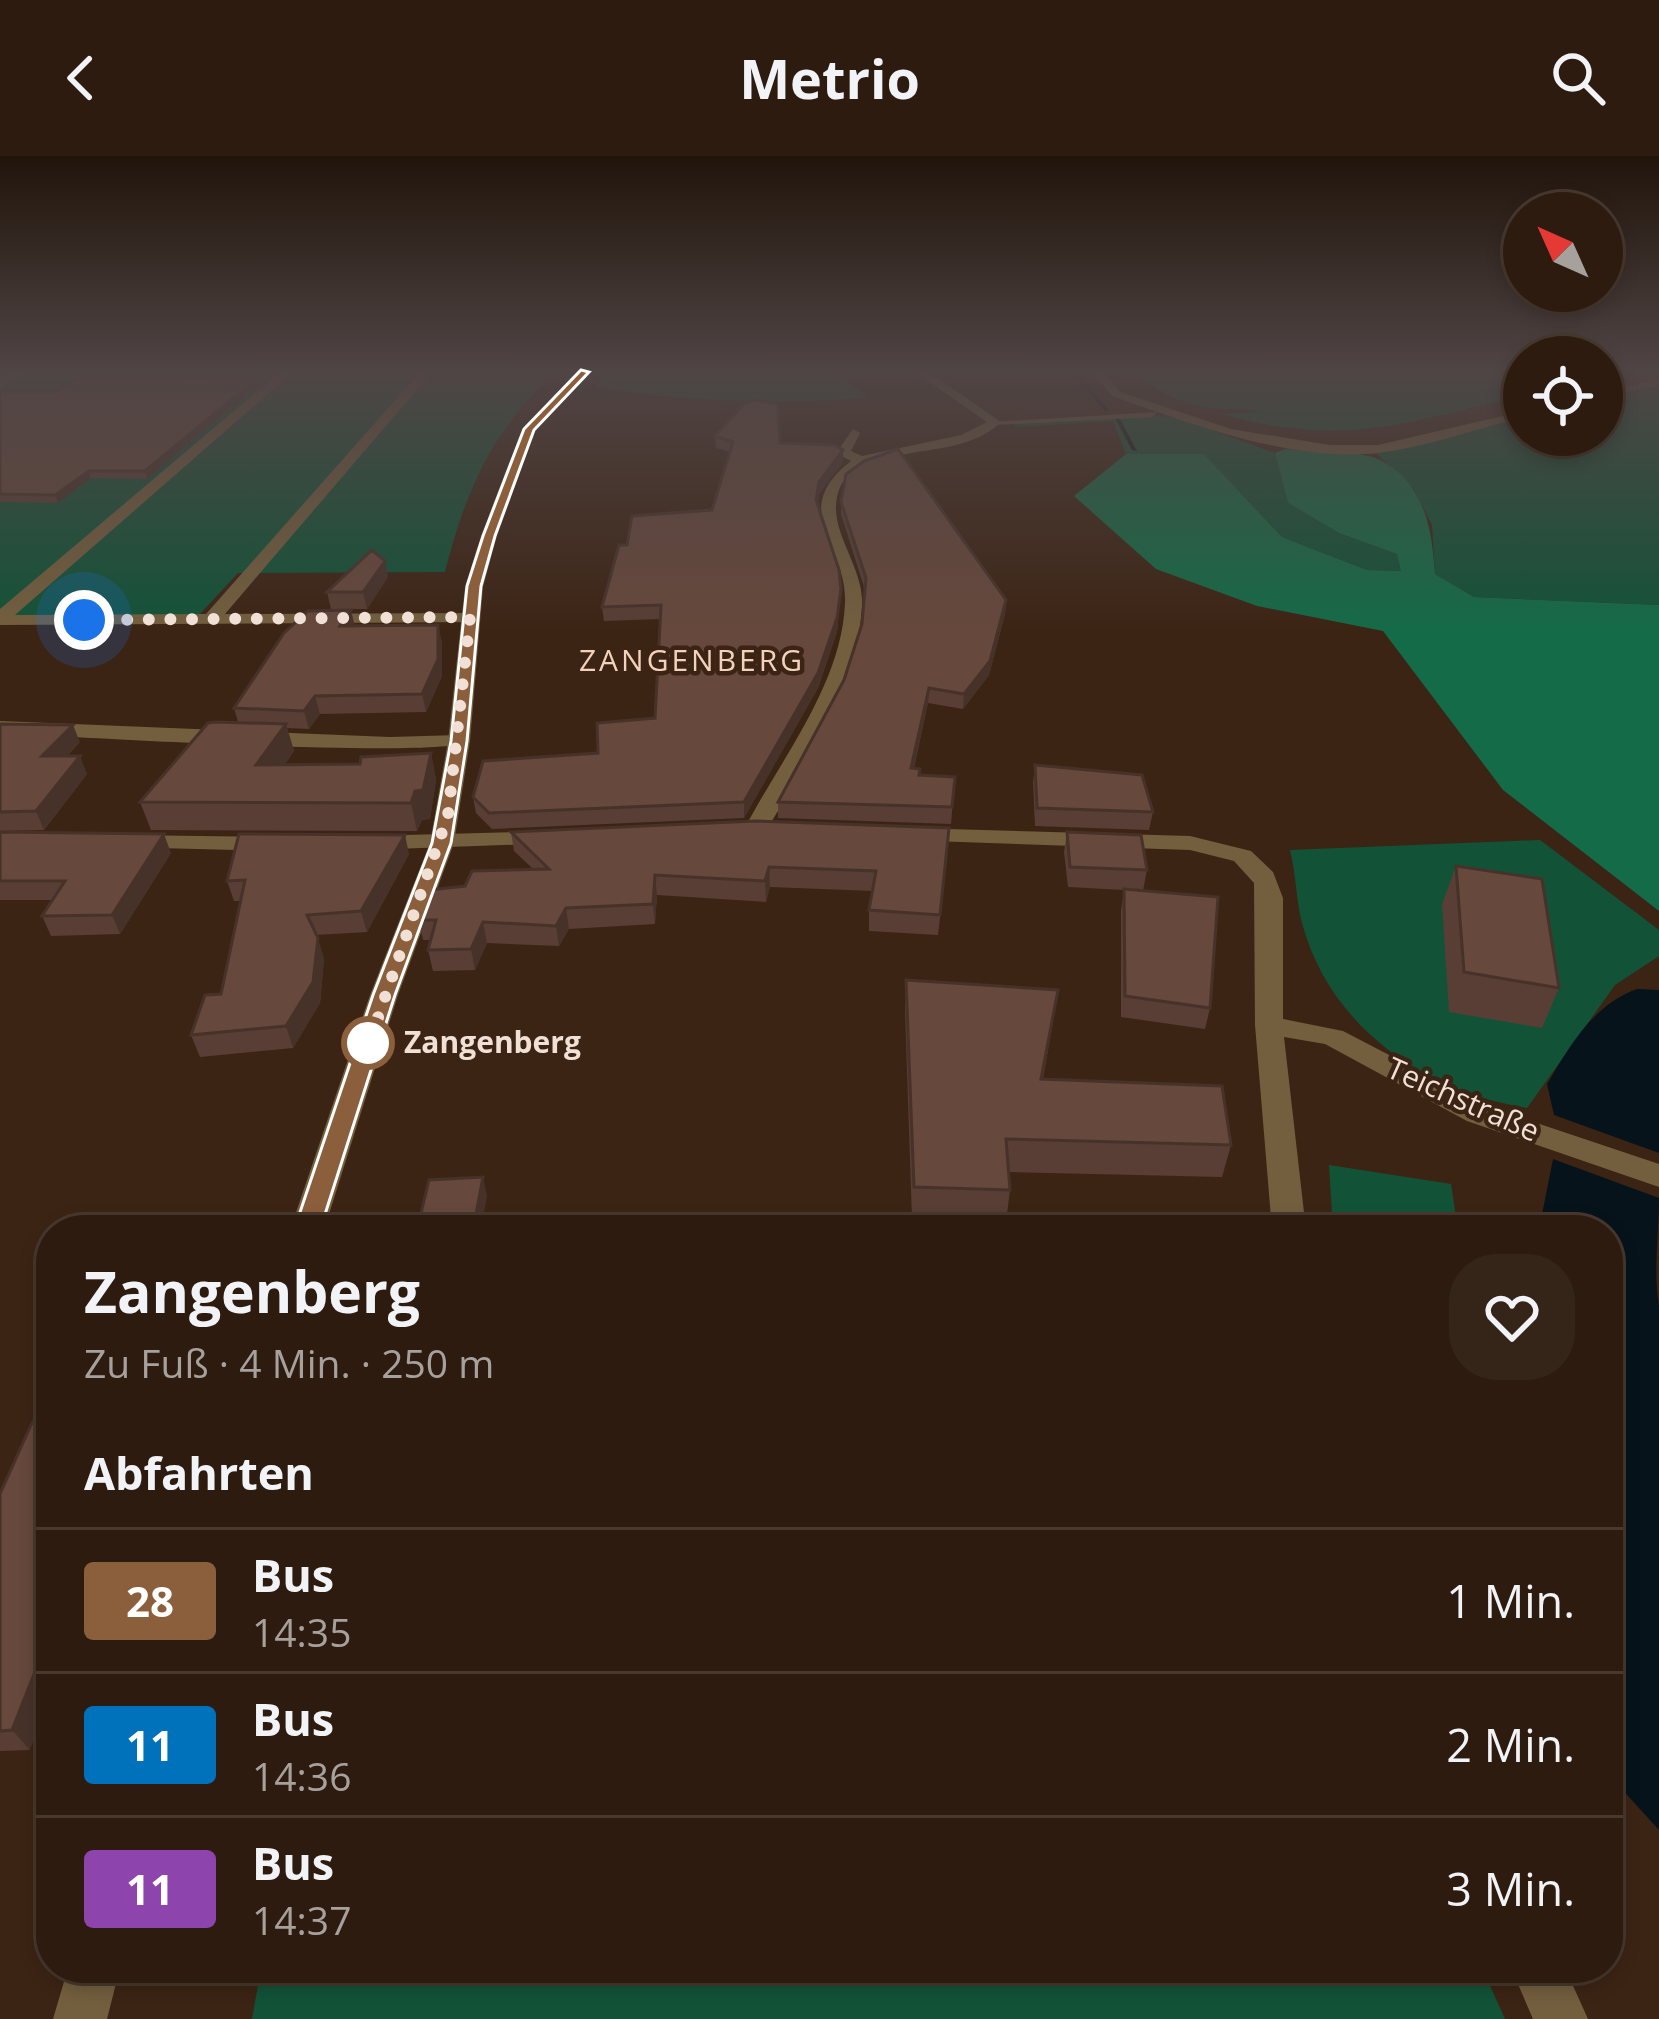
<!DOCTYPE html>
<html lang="de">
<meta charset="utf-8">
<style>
body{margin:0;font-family:"Open Sans",sans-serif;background:#352418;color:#f1f3f6;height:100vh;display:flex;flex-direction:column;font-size:45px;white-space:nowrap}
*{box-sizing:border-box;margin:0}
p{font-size:39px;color:#a7a19e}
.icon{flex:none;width:66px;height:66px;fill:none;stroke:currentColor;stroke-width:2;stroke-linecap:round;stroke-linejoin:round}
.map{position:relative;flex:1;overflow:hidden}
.side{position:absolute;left:36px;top:1059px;width:1587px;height:768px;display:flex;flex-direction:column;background:#2d1b0f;border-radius:48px;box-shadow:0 6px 18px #0003,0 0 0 3px #48392f}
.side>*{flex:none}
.badge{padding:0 24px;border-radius:9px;font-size:42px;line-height:78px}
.needle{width:78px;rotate:315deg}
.tools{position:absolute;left:1503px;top:36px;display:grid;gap:24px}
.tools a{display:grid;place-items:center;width:120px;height:120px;border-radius:50%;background:#2d1b0f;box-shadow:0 6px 18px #0003,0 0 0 3px #48392f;font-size:60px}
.you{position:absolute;width:60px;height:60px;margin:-30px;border:9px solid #fff;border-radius:50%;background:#1a73e8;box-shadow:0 0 0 18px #1a73e833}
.map>.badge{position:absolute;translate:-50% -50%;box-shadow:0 0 0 6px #fff}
h2{padding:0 48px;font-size:45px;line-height:108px}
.round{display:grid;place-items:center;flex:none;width:126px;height:126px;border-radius:48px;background:#352418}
.head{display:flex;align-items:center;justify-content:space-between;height:204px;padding:0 48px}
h1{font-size:57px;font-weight:700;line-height:90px}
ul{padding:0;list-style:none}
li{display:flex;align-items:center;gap:36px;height:144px;padding:0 48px;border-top:3px solid #48392f}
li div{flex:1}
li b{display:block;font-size:45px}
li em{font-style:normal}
li .badge{min-width:132px;font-weight:700;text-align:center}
header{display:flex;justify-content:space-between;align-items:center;height:156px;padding:0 48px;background:#2d1b0f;font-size:54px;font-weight:700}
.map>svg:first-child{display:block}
.green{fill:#125338}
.forest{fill:#146b47}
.water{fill:#06131a}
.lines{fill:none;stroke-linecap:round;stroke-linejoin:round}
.stream{fill:#06131a;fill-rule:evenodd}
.service{fill:#735f3e;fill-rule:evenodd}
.minor{fill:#735f3e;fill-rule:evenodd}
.tertiary{fill:#735f3e;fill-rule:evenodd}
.wall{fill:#583e34}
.shaded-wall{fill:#47322a}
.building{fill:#66483c;stroke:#47322a;stroke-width:3}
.line{fill:#8b5e3c;stroke:#fff;stroke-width:3}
.walk{stroke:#f1e0d6;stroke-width:12;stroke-dasharray:0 21.6}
.stop-dot{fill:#fff;stroke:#8b5e3c;stroke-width:6}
.labels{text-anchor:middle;stroke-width:9;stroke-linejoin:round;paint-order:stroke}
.far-quarter-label{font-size:30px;letter-spacing:3px;fill:#f2d1bd;stroke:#3c2414}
.stop-label{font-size:30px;font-weight:bold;fill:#f1e0d6;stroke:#3c2414;text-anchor:start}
.street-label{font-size:30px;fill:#f1e0d6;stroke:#3c2414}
</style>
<header><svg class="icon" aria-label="back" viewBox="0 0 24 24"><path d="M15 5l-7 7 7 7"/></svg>Metrio<svg class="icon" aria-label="search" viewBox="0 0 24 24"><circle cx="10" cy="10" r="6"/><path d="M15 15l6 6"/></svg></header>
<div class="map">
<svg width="1659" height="1863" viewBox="0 0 1659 1863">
<rect width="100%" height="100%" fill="#3c2414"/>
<path class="green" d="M0,216H418L413,224L549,223C490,277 464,340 445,416L238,417L199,459H0Z
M610,216H836L868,242C778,248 683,247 595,230Z
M1137,216H1524V239C1405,267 1344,292 1221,258L1261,256C1248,252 1234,254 1220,253C1191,252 1157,238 1137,216Z
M1659,229V449L1474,441L1435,418L1432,369L1414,333L1376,297L1524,262V279H1602V243Z
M1157,259L1182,263L1275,297L1288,347L1339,377L1398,398L1403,415L1367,414L1282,381L1204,298H1126L1113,265L1017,271L1012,267Z
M1540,684L1659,774V800L1615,829L1527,952C1426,936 1330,872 1302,767C1296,743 1296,718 1290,694Z
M1329,1009L1451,1028L1458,1074H1333Z
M261,1812H1482L1505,1863H252Z"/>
<path class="forest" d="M1285,293C1309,296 1361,294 1380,304C1425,327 1432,373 1435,418L1474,441L1659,449V755L1503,634L1383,475L1257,450L1156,413L1074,340L1126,298H1204L1282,381L1367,414L1401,415L1397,398L1339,377L1288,347L1275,297Z"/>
<path class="water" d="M1637,833L1659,834V997L1554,959L1547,928C1571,888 1593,849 1637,833Z
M1553,1003L1659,1042C1659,1079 1653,1114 1659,1150V1674L1608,1618V1074H1539Z"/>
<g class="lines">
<path class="stream" d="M1072,216H1078L1109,255H1105Z
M1114,260L1119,261L1137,295L1132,294Z"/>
<path class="service" d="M1093,216H1104L1120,236L1231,273L1330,289H1378L1524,255V261C1476,273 1426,291 1378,297C1305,305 1225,279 1157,256L1153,261L995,269L989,266L1157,256L1112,240Z
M1659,223V229L1602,242V236Z"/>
<path class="minor" d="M12,216H27L0,232V223Z
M280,216H293L15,459L206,458L420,216H432L225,458L469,457L475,458V466L0,469V453Z
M915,216H929L1001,266C958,307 891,282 842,327C820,369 865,407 862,450C858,530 804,612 764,678H748V666C784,599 842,526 845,447C848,388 786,356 851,305L836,297L853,273L860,277L851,295L862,300L961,279L987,266Z
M0,565L390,581L459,579L470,585C445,604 61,580 0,577Z
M912,672L1190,680L1251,695L1273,716L1283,742V863L1343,875L1489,951L1659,1008V1031L1467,965L1325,888L1284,881L1306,1074H1272L1255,869L1254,727L1234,705L1190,694L904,684V674Z
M552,675L560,677V687L366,694L354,687L366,680Z
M126,679L276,681L288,688L276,695L118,691V681Z
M1511,1812H1565L1588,1863H1533Z"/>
<path class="tertiary" d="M578,216H591L535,274L497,380L483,431L470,585L454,687L398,839L324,1074H290L370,839L430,687L448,585L465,431L481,380L522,273Z
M68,1812H120L107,1863H53Z"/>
</g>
<path class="wall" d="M91,216H202L198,220L262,225L147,323L91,322L58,347L0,346V235H56Z
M715,280L843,294V306L819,338L818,348L841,433L837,476L818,532L744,662L492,673L476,657L473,641L598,597L655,562L660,463L604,465L602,451L627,389L712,354L730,296L716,292Z
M841,346L1006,444L1005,458L989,519L963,553L928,547L914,612L920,619L955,621L951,668L778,662V646L844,524L862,468L865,434L841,358Z
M388,421L367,453H331L327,436Z
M355,470L442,486V520L426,556L320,558L309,573L287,572L294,595L285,608H360L431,597L436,624L430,663L422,664L417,675L151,674L140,646L238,566L234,552Z
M0,568L80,586L67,600L87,618L44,674L0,675Z
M1035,609L1153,656L1149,674L1035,670L1033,627Z
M0,676L171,697L120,778L51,780L42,760L53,744H0Z
M511,676L948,692L938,779L869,775V754L873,735L770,731L766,746L657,739L655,768L569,773L559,790L487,787L475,814L433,815L428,794L431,784H423L418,764L465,730L533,713L514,695Z
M1067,676L1147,714L1143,735L1210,852L1205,873L1121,861V754L1124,734L1068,731L1064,696Z
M409,698L367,776L316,779L324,803L320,847L293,892L200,901L191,879L221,838L241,745H234L227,725Z
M1456,710L1559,832L1542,872L1449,856L1442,748Z
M906,824L1053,865L1043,923L1231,989L1222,1021L1009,1016L1010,1034L1006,1066L912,1063L905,855Z
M0,1338L30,1594L0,1595Z"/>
<path class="shaded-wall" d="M261,219L262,225L147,323L145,315Z
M843,294V306L819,338L816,357L819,326Z
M89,315L91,322L58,347L55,339Z
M385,405L388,421L367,453L363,436Z
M841,433L837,476L818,532L744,662V646Z
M1006,444L1005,458L989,519L963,553L964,538Z
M351,454L355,471L340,470Z
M438,469L442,486V520L426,556L422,538Z
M929,532L928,547L910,628L911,612Z
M315,540L320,558L309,573L304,555Z
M286,568L294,595L265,637L256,609Z
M73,569L80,586L49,618L42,600Z
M431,597L436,624L430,663L422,664L417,675L411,647Z
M80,600L87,618L44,674L36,655Z
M164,678L171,697L120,778L112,759Z
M405,679L409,698L367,776L361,755Z
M769,711L770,731L766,746L765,725Z
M655,719L657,739L655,768L653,748Z
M566,752L569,773L559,790L556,770Z
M483,766L487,787L475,814L471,793Z
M318,782L324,803L320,847L293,892L286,870Z
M483,1021L487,1040L481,1074H473Z
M51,1475V1537L30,1594L12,1574Z"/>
<path class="building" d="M91,216H193L188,220L261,219L145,315H89L55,339L0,338V235H56Z
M754,244L778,248L780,287L834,289L843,294L819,326L816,344L839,414L841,433L837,462L818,517L744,646L489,657L473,641L483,605L598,597L597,567L655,562L661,449L602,451L619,389H627L632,360L712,354L733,286L715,280L744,248Z
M898,293L1006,444L990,505L964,538L929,532L911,612L920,613L919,619L955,621L952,651L778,646L844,524L862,468L866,422L841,346L846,318L864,305Z
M372,394L385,405L363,436H327Z
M351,454L340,470L438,469V503L422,538L315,540L304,555L234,552L284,477L308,455Z
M216,566L286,568L256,609L360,608L361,601L431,597L423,634L415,635L411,647L140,646L208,567Z
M0,568L73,569L42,600H80L36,655L0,656Z
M1035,609L1142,619L1153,656L1037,652Z
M755,665L949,672L940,759L869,754L876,715L769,711L765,725L655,719L653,748L566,752L556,770L483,766L471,793L428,794L436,764H418L429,734L465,730L472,715L549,713L511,676Z
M0,676L164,678L112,759L42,760L65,725H0Z
M1067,676L1141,679L1147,714L1070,711Z
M239,678L405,679L361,755L307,759L318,782L313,826L286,870L191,879L205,839L221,838L245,724L227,725Z
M1456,710L1542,723L1559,832L1464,816Z
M1124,733L1218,741L1210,852L1125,840Z
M906,824L1058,834L1041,923L1222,930L1231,989L1006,983L1010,1034L914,1031Z
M483,1021L473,1074H417L429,1024Z
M51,1236V1475L12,1574L0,1575V1338L31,1269Z"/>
<linearGradient id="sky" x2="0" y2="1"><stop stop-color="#21140b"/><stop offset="0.45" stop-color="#504545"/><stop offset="1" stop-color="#504545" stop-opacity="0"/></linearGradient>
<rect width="1659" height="477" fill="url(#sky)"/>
<path class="line" d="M581,214L589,216L534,274L495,380L481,430L467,585L451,687L395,839L320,1074L307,1084L298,1081L294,1074L373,839L432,687L451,585L467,430L483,380L524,273Z"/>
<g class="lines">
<path class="walk" d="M84,464L470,461L448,659L364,902L368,887"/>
</g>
<circle class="stop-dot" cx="368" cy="887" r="24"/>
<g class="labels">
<g class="far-quarter-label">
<text x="692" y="515">ZANGENBERG</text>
</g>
<g class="stop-label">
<text x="404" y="897">Zangenberg</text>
</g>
<g class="street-label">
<text transform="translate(1463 944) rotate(24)" y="10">Teichstraße</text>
</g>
</g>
</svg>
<div class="tools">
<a><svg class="needle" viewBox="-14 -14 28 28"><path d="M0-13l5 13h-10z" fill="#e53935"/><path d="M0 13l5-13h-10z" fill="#a7a19e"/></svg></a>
<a><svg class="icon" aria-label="locate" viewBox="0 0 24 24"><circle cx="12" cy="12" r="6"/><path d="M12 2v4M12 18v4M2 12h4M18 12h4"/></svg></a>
</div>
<div class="you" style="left:84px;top:464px"></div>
<section class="side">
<div class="head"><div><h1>Zangenberg</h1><p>Zu Fuß · 4 Min. · 250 m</p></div><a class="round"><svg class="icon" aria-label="heart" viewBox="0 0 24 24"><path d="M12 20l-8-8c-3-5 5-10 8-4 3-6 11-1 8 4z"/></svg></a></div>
<h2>Abfahrten</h2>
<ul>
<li><span class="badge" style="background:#8b5e3c;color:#fff">28</span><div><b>Bus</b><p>14:35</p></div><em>1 Min.</em></li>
<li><span class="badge" style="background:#0072bc;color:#fff">11</span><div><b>Bus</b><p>14:36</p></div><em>2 Min.</em></li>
<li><span class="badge" style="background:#8e44ad;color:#fff">11</span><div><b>Bus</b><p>14:37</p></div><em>3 Min.</em></li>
</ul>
</section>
</div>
